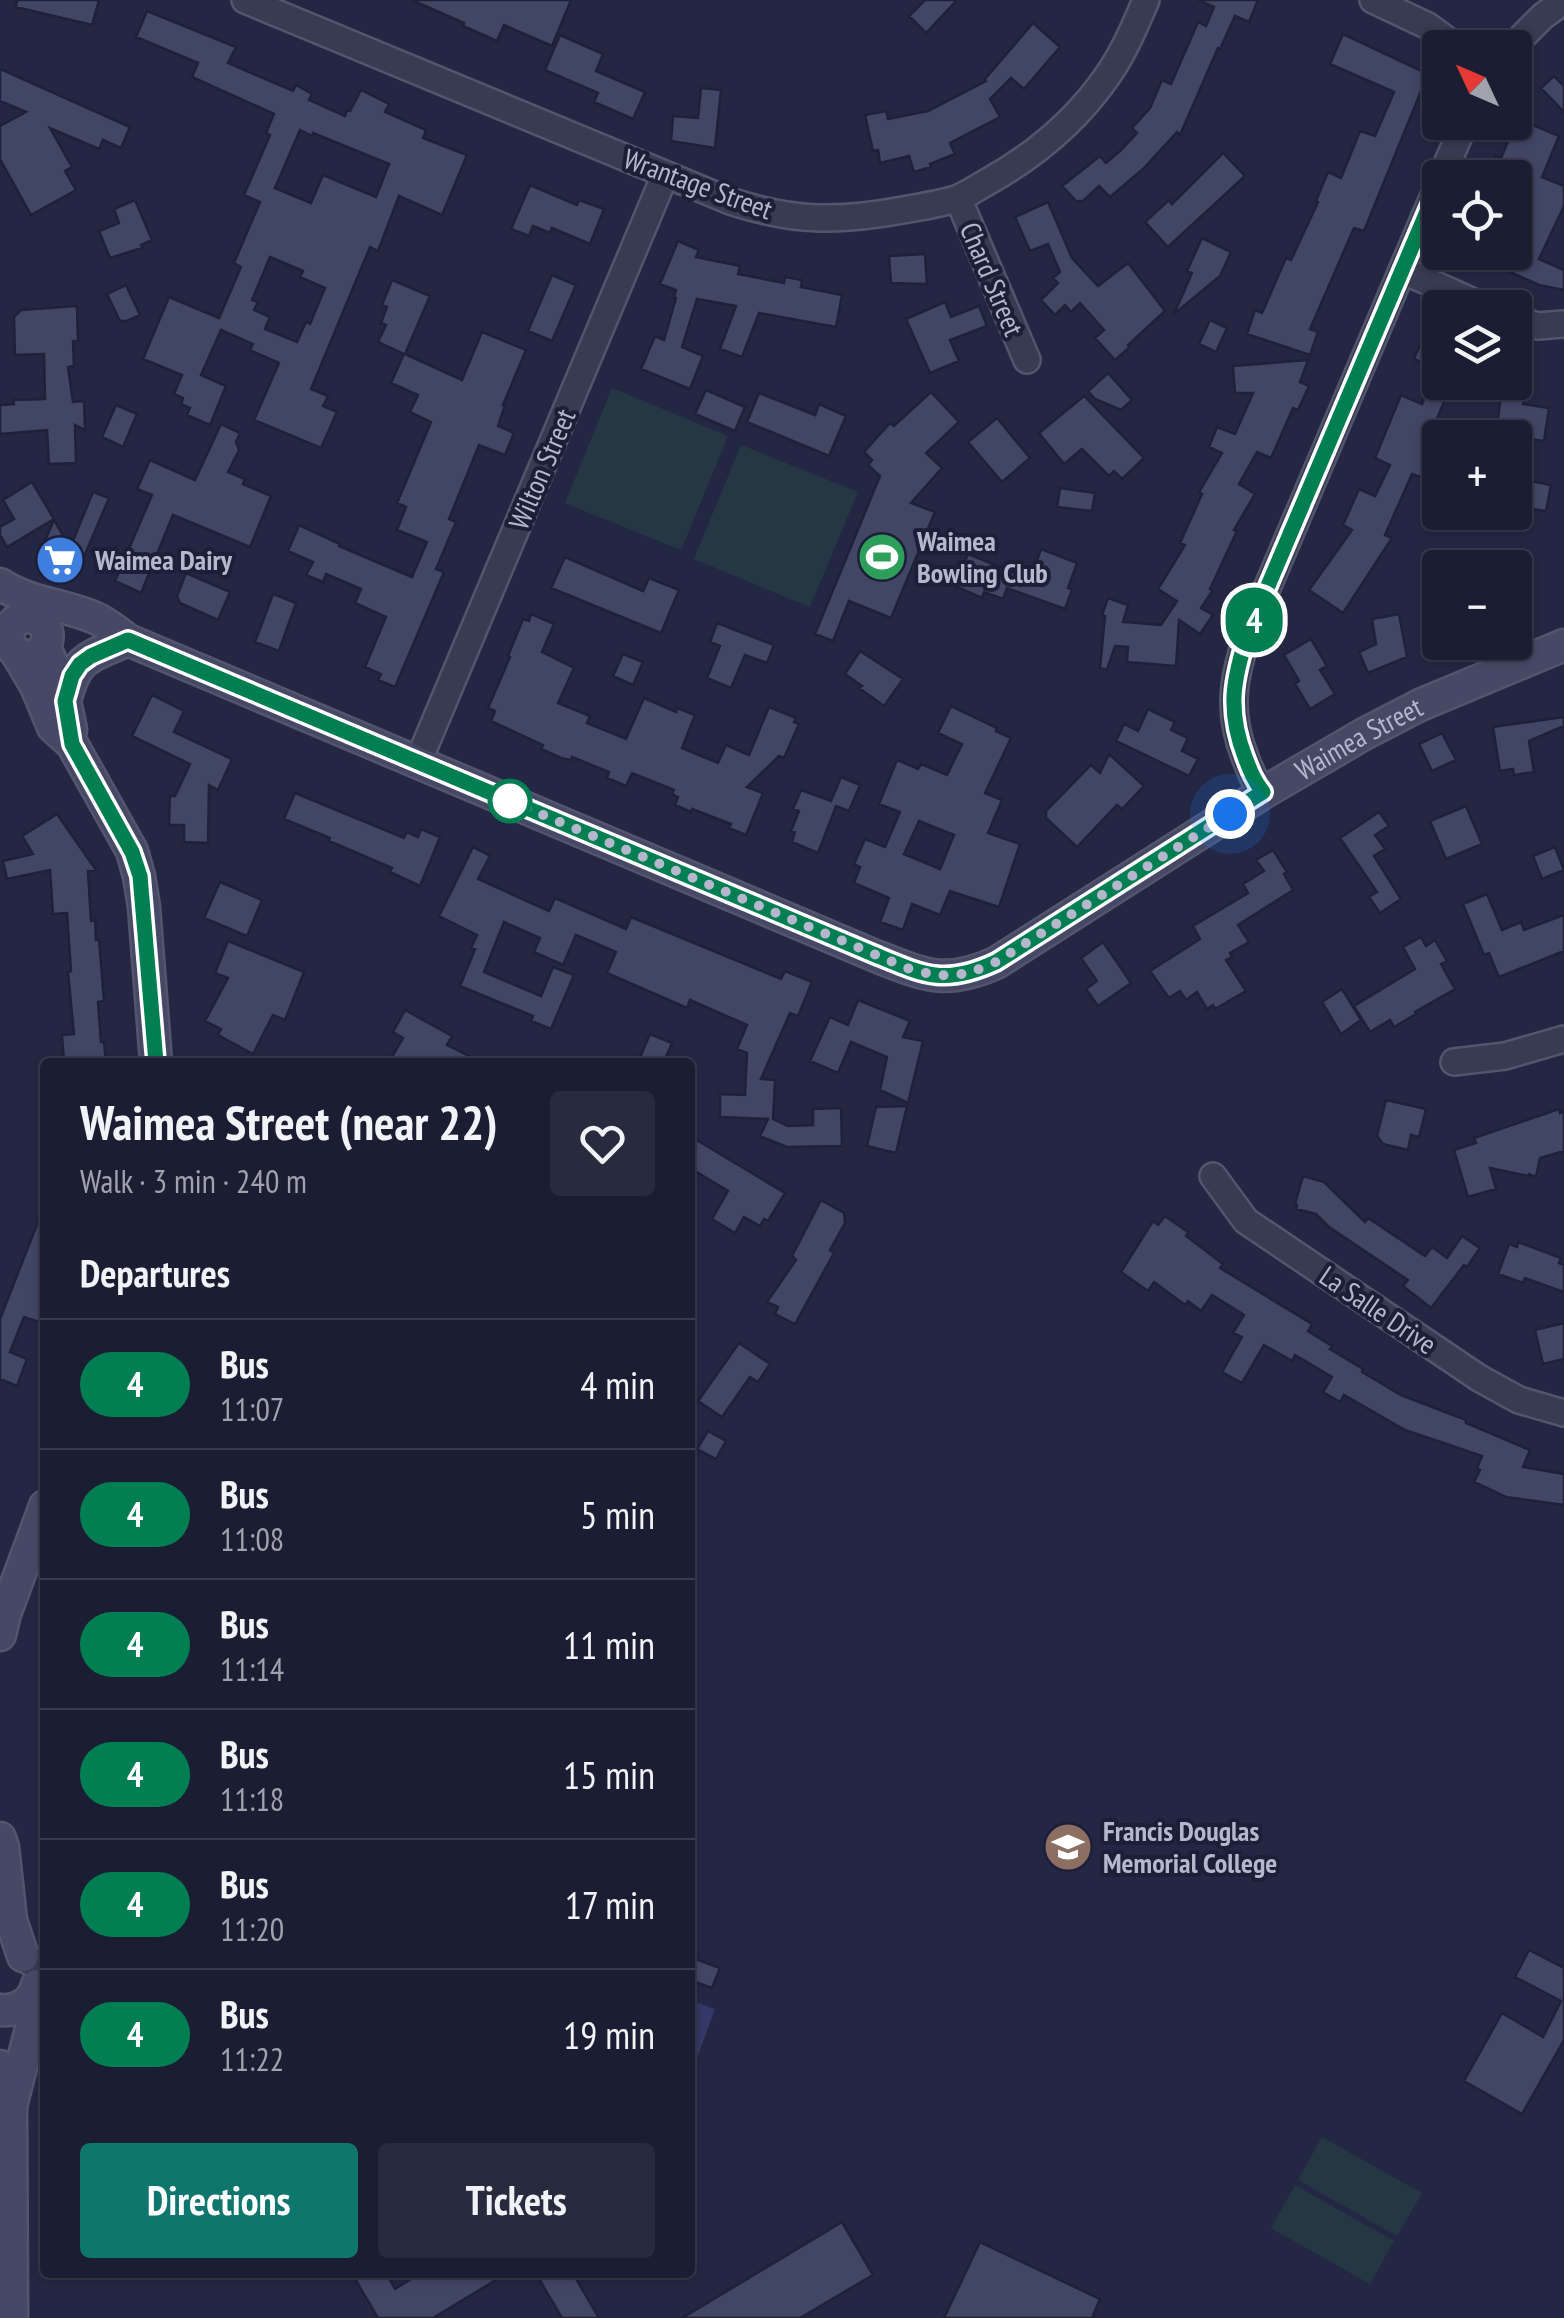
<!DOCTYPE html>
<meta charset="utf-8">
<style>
body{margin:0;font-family:"PT Sans Narrow",sans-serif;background:#282a3e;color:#f1f3f6;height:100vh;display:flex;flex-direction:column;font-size:38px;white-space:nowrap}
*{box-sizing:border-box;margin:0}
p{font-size:32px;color:#a0a2ac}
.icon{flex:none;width:55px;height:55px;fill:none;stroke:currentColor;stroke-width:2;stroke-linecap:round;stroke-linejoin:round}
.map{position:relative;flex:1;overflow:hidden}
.sheet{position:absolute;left:40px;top:1058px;width:655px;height:1220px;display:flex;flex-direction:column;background:#1b1d32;border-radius:10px;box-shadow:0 2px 8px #0004,0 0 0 2px #393b4d}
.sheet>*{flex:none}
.badge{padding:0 20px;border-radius:32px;font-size:35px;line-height:65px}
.needle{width:65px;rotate:314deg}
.buttons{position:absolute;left:1422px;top:30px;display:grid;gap:20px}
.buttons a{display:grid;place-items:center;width:110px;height:110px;border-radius:10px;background:#1b1d32;box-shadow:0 2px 8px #0004,0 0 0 2px #393b4d;font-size:50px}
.you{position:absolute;width:50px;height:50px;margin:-25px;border:8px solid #fff;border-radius:50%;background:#1a73e8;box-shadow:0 0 0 15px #1a73e833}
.map>.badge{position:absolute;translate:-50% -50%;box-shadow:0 0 0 5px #fff}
h2{padding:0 40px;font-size:38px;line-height:90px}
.round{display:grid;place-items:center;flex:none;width:105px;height:105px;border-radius:10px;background:#282a3e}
.head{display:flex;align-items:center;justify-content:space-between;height:170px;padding:0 40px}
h1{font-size:48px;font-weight:600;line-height:75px}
.button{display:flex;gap:20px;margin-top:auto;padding:20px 40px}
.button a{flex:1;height:115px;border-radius:10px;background:#0f766e;color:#fff;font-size:40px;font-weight:600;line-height:115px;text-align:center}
.button a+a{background:#282a3e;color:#f1f3f6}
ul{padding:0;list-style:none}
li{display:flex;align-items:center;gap:30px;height:130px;padding:0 40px;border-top:2px solid #393b4d}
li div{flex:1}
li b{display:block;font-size:38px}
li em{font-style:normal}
li .badge{min-width:110px;font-weight:700;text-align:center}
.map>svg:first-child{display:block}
.green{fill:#263744}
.water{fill:#333867}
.building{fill:#424665;stroke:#1f213a;stroke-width:2.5;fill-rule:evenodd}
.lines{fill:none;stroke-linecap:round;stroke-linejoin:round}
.street-casing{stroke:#53556d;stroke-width:30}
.secondary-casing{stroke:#53556d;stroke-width:35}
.street{stroke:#383b52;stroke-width:25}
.secondary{stroke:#464866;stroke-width:30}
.line-casing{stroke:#fff;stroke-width:22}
.line{stroke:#017e52;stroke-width:15}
.walk{stroke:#b5b7cc;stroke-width:10;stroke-dasharray:0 18}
.stop-dot{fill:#fff;stroke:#017e52;stroke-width:5}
.labels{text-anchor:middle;stroke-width:8;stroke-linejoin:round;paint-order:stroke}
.street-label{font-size:28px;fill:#b5b7cc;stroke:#1d1f38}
.poi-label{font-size:28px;font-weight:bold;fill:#b5b7cc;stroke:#1d1f38;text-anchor:start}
</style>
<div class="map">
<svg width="1564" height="2318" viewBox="0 0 1564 2318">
<rect width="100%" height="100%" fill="#242743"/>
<path class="green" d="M612,388L728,436L681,550L565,503Z
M741,445L858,492L810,607L694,559Z
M1322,2137L1422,2193L1397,2236L1298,2180Z
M1295,2185L1394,2241L1370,2284L1271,2228Z"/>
<path class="water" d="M690,2000L715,2009L695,2064L690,2063Z"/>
<path class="building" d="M17,0H99L92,25L16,7Z
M412,0H571L552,46L504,25L497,41L463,26L464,23Z
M925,0H957L926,33L909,16Z
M1198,0H1258L1249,22L1235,16L1220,49L1218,48L1180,135L1177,132L1143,169L1110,197L1099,186L1083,201H1076L1062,186L1100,156L1106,163L1120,151L1137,133L1132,128L1150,108L1162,80L1171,84L1198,22L1206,26L1214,7Z
M147,11L236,47L228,63L293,91L296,85L312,94L309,100L345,116L347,110L350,111L361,90L389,104L385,112L426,130L423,138L467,155L442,215L399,196L378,251L370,247L311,389L328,396L323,406L337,412L321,448L254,420L279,363L250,350L253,344L221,330L201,375L226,386L210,425L187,415L190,408L181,404L183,398L174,394L182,375L143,359L169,297L219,318L241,267L234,263L260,202L244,195L270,135L266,133L274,114L192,77L198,63L136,37ZM300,130L312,136L313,133L389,164L376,197L323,175L311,203L275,188ZM270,257L303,271L300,277L325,288L310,324L306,322L297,342L265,329L270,317L254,310L258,302L252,300Z
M1033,23L1060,47L1024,89L1011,78L990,99L1000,117L950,143L955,154L930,164L931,167L914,172L909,156L880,163L878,150L873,151L865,115L886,111L888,119L928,111L986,81L985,79Z
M1343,34L1428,74L1364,231L1354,228L1310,329L1318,332L1310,355L1247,334L1255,310L1262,313L1286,258L1291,260L1318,202L1316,201L1328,172L1341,178L1360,131L1375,136L1394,92L1330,64Z
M560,35L603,54L596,71L645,92L633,119L594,102L598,93L545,70Z
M0,69L130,127L121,148L103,140L99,149L50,128L72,167L65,171L76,190L31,215L0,159V126L26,112L0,101Z
M1554,76L1564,86V112L1541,88Z
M701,88L721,90L715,148L671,141L673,116L698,118Z
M1518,119L1559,136L1542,177L1564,186V206L1539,259L1564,270V290L1539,285L1467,252H1515V178H1488L1496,156L1501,158Z
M1223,153L1245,176L1168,247L1145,222L1169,200L1172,204Z
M530,185L577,205L579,200L604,209L590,244L552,228L550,233L533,226L529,236L511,229Z
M135,200L152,240L141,245L142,248L110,258L99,231L119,223L114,209Z
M1048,202L1072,258L1098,286L1128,263L1165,311L1128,345L1130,347L1115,360L1095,338L1104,330L1080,303L1071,312L1065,305L1055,315L1041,300L1058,283L1053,278L1060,272L1048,244L1030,251L1015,217Z
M1202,238L1231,252L1220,276L1174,314L1192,273L1187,271Z
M678,241L699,250L696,257L740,266L738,274L784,283L785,277L802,280L801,287L842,295L836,327L759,313L742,357L720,349L736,306L697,299L682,347L703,356L690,389L641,369L655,336L664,340L676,298L674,297L676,290L660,284Z
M925,254L927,284L891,283L889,256Z
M552,275L576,285L552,341L528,331Z
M392,280L430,296L405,354L462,380L482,332L526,350L503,405H505L498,426L514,433L505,455L479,445L449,519L456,522L436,569L444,572L395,687L378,680L381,674L365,667L386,617L355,603L361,589L326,574L323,582L306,575L313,562L288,551L299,525L340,544L339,546L412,577L427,542L397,530L406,507L397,503L431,422L410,412L418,395L391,383L404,354L378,342L386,325L381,323L387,307L382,305Z
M126,285L140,315L127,321H120L107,294Z
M945,302L951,317L979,306L987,326L950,340L959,361L930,373L906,319Z
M77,306L78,341H73L74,366L68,367L73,402L84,401L85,430L75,425L76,463L49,464L47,430L0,434V405L14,404L13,400L45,399L44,354L15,355L14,317L21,310Z
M1210,320L1227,328L1216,352L1199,344Z
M1426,330L1440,336V370L1414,359Z
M1308,360L1300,382L1309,386L1298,410L1293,408L1271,458L1257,452L1239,484L1255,494L1234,530L1237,531L1210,589L1213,590L1201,608L1213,615L1200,634L1179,620L1176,666L1127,662L1128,647L1115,646L1107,670L1100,668L1105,616L1102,615L1108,598L1128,605L1123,622L1161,625L1177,601L1158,589L1185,545L1180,543L1202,494L1199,492L1222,453L1209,447L1217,427L1235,434L1253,393H1235L1233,366Z
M1108,373L1132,400L1121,410L1095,399L1088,391Z
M1431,382H1452L1424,451L1440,458V472L1436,482L1412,474L1385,535L1392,538L1343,613L1309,590L1352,530L1343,525L1359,489L1375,496L1390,465L1375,458L1401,395L1422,404Z
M706,390L745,407L735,431L695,414Z
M931,392L959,422L926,453L942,468L911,503L935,512L891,618L849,601L833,641L815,634L880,476L868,465L872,460L864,452L890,423L894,426Z
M759,393L815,415L819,404L846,416L829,456L747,422Z
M1501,395L1524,399L1523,404L1549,408L1544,441L1496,434Z
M1084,396L1144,458L1122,479L1114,471L1109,476L1082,449L1064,464L1039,433Z
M116,405L137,414L123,447L102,437Z
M997,418L1030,458L1002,482L968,442Z
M221,424L240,433L236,442L239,450L228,472L245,479L243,484L271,496L250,547L173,515L141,593L115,581L152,495L137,489L150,460L195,480Z
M1515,478L1551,485L1546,511L1515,506Z
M32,482L54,519L7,547L0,535V527L14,519L3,500Z
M1060,488L1095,493L1092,511L1057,507Z
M93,492L109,498L75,578L36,561L54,520L70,548Z
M1041,549L1077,563L1068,588L1072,590L1065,609L1007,588L1003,599L984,592L982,598L955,586L968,554L1030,579Z
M565,557L643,591L649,578L679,590L661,633L551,588Z
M186,573L230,592L218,620L180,603L177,596Z
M273,594L296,603L279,651L255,642Z
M531,614L554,624L542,652L574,668L558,703L590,716L587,723L626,739L644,698L676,712L677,708L695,715L682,748L718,763L726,745L749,755L769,707L796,718L794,722L799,724L784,758L779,756L747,787L763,793L746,835L729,828L731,824L692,809L691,812L675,805L678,797L672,794L674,790L632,773L626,786L607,778L609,772L572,757L571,760L561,758L541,749L543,745L491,721L495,711L488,708L510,657L508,656L523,619L529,621Z
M1399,614L1407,657L1368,673L1359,652L1376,644L1372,619Z
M717,623L774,645L767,663L745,655L731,688L707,678L720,646L710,642Z
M1311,639L1327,666L1320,670L1335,694L1310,709L1295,684L1299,681L1284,655Z
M860,651L903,679L884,706L859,688L862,686L845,674Z
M623,654L643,662L633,685L613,676Z
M152,695L184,711L174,732L232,759L218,790L209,785L208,843L184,842V825H169L170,796H175L190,764L132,736Z
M951,706L997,728L996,731L1011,738L985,793L1002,800L988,833L1020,844L999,907L950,891L940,915L912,904L903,930L880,922L889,898L854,883L860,867L854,864L865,839L885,847L900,812L879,804L897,760L918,769L921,764L947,775L962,744L938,733ZM919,821L954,835L940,869L904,854Z
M1148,709L1175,722L1171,730L1188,738L1182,751L1198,759L1189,776L1116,741L1124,724L1138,731Z
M1564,717V726L1529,741L1534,772L1514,775L1513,769L1500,771L1493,727Z
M1442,733L1456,760L1432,771L1419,744Z
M1109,754L1144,786L1122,809L1117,805L1077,847L1046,818V811L1091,765L1100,773Z
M841,777L860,785L849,811L836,806L818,853L792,842L795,832L791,831L799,811L793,809L801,790L831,801Z
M295,793L404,838L407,832L418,837L421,829L440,837L420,886L390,872L392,868L329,841L330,838L284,819Z
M1466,806L1482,844L1446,859L1430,821Z
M1379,812L1389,826L1375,835L1385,849L1374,856L1401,899L1380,913L1369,897L1377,892L1340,838Z
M57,814L96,870L88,871L91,921L95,920L96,940L99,939L104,1001L98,1002L101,1042H104L106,1062H64L62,1035L74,1034L68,972L71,971L67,913L53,914L50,870L7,879L3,861L33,854L22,836Z
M473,847L490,856L478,879L549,911L555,898L626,929L631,917L781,979L785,971L812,982L798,1016L790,1013L761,1079L775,1080L773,1119L788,1126L813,1125V1109L841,1108L842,1146L787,1147L760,1136L768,1119L720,1117V1094L745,1095L747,1053L737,1049L747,1025L690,1000L687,1008L607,973L616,952L576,935L563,965L534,952L540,938L504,922L484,972L541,996L553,967L574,975L551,1029L531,1021L533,1016L460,986L475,949L471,948L477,935L439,916Z
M1555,847L1564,870L1542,879L1533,856Z
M1273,850L1287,872L1284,874L1293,890L1238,925L1249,942L1230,953L1232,957L1226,960L1246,991L1215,1009L1213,1005L1207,1009L1197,992L1186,1000L1180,991L1169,998L1150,971L1200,939L1193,926L1248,893L1243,884L1264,871L1256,860Z
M220,882L262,900L247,936L204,918Z
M1487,894L1502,930L1521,922L1524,930L1564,915V951L1499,977L1489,953L1484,955L1463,904Z
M1421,937L1426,946L1435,940L1447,961L1441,964L1455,989L1415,1012L1416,1014L1394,1027L1390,1020L1370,1032L1354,1006L1415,969L1403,947Z
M228,941L304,972L285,1020L273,1015L253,1054L218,1035L221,1029L205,1021L228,978L215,973Z
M1103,942L1131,983L1098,1006L1086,989L1097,981L1081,958Z
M1342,989L1361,1020L1341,1034L1322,1002Z
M858,1000L910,1021L903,1037L923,1041L908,1103L880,1090L887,1057L851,1042L838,1073L810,1061L830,1017L848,1025Z
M405,1010L452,1036L447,1045L481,1062H389L403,1038L393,1032Z
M650,1034L672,1043L664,1062H638Z
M1386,1100L1426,1109L1419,1137L1411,1135L1408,1150L1383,1144L1377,1136Z
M907,1106L896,1153L867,1146L876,1107Z
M1559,1109L1560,1113L1564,1111V1151L1540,1158L1536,1177L1529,1174L1528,1176L1490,1168L1496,1189L1468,1197L1454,1150L1476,1143L1474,1138Z
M690,1136L785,1193L768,1221L764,1219L760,1226L744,1217L735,1233L712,1219L728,1191L690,1168Z
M1303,1176L1324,1182L1365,1222L1368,1218L1425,1256L1432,1247L1447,1258L1462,1236L1480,1248L1467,1267L1464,1265L1431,1308L1403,1286L1408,1280L1329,1227L1316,1214L1296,1209L1297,1205L1295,1204Z
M821,1200L844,1213L845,1223L830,1250L834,1253L795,1324L775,1314L778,1307L767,1302L796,1260L792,1256Z
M43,1209H45V1324L24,1317L10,1352L27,1359L17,1386L0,1379V1319Z
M1165,1216L1188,1232L1186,1236L1223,1264L1220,1268L1312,1324L1308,1331L1332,1346L1330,1349L1363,1369L1362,1372L1401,1395L1466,1420V1423L1530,1450L1523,1467L1564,1474V1505L1506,1497L1474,1482L1480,1470L1477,1468L1482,1456L1405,1430L1344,1395L1340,1402L1323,1392L1332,1377L1295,1355L1292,1361L1264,1345L1242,1383L1222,1372L1242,1337L1233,1333L1244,1315L1212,1295L1201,1311L1188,1301L1185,1305L1154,1282L1148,1291L1121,1272L1153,1221L1158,1225Z
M1518,1242L1561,1258L1559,1263L1564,1265V1292L1525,1278L1523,1283L1498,1274L1509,1244L1517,1247Z
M1564,1323V1359L1543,1364L1535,1330Z
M739,1343L770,1364L758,1382L750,1377L722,1417L698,1401Z
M708,1431L726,1441L716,1459L697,1449Z
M1529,1950L1564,1968V2040L1522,2114L1464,2081L1502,2013L1543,2037L1561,2001L1515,1977Z
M690,1957L720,1968L712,1988L690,1980Z
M842,2222L873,2275L800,2318H682Z
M980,2242L1100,2299L1092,2318H944Z
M351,2272H386L395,2289L422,2272H509L433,2318H378Z
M535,2272H572L599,2318H562Z"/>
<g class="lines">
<g class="street-casing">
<path id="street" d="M245,0L730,201C794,222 838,222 903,210C920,207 939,204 956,199C967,195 978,187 989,181C1037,154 1077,120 1108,75C1124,52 1135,26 1146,0
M1373,0L1428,26L1458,48
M1511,48L1543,16L1564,1
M1441,178L1465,122
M958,198L1027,360
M1402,270L1487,308
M1515,319L1538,326L1564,324
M418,762L665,175
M1263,793C1254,781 1250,770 1245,757C1227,711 1233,679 1248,633L1440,181
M1454,1062L1505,1056L1564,1039
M1213,1176L1246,1221L1479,1378L1519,1400L1564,1413
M30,1962L45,1963"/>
</g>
<g class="secondary-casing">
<g id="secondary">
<path id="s1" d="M0,584C26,602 64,605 93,617C106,622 117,632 128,640L878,957C927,976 946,985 996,963L1263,793L1364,734L1420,705L1564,645"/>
<path d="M0,634L17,654L36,686L53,727L72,744L132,851L139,876L144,907L156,1062"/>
<path d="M7,642L10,627C19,615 30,614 43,623C52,637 47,650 32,657L17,654"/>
<path d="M45,648C58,674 66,701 71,730"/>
<path d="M65,701C77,656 87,658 128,640"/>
<path d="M0,1635L5,1614L45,1506"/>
<path d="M0,1838L3,1847L11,1920L23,1956"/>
<path d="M0,2010C18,2012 33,2002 37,1985"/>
<path d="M0,2066L11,2106L12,2318"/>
<path d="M11,2106L32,2025L35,1994"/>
</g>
</g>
<use href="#street" class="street"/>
<use href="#secondary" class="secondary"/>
</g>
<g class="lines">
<g class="line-casing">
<path id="line" d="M156,1062L140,876L132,852L72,744L65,701L72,676L80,664L91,656L128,640L878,956C926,976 946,985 996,962L1263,792C1254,781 1250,770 1245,757C1227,710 1233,679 1248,633L1440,181"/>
</g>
<use href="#line" class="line"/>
<path class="walk" d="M510,801L907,968C944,979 961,978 996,962L1230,814"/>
</g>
<defs>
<g id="stadium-disc" transform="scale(2.5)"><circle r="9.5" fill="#2e9e5b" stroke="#1d1f38"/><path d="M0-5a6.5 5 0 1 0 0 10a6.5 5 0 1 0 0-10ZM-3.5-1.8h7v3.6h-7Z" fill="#fff"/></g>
<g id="supermarket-disc" transform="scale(2.5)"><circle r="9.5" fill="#3f7fe0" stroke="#1d1f38"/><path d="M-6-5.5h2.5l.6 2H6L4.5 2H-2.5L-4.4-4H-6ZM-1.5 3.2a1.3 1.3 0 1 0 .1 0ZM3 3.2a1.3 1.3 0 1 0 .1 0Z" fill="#fff"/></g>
<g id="school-disc" transform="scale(2.5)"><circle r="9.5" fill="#8d6e63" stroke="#1d1f38"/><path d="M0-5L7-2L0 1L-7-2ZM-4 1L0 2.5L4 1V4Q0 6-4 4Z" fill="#fff"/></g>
</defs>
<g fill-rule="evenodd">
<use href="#stadium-disc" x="882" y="557"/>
<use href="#supermarket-disc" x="60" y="560"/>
<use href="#school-disc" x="1068" y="1847"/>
</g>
<circle class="stop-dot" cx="510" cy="801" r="20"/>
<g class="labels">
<g class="street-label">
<text transform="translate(698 184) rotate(20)" y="10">Wrantage Street</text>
<text transform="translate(992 279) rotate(67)" y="10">Chard Street</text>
<text transform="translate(542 469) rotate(-67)" y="10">Wilton Street</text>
<text dy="10" stroke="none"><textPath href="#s1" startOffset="1505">Waimea Street</textPath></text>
<text transform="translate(1378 1310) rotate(34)" y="10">La Salle Drive</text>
</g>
<g class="poi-label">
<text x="917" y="551">Waimea<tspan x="917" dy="32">Bowling Club</tspan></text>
<text x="95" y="570">Waimea Dairy</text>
<text x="1103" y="1841">Francis Douglas<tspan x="1103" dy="32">Memorial College</tspan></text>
</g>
</g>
</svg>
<div class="buttons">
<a><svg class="needle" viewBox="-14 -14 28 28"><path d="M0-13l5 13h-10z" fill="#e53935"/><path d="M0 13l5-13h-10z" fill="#a0a2ac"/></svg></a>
<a><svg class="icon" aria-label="locate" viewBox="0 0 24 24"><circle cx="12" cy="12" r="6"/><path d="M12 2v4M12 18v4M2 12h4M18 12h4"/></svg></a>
<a><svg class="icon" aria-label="layers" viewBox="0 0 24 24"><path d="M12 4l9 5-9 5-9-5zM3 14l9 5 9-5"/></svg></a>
<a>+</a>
<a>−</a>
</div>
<div class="you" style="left:1230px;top:814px"></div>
<b class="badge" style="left:1254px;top:620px;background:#017e52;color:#fff">4</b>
<section class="sheet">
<div class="head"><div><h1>Waimea Street (near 22)</h1><p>Walk · 3 min · 240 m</p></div><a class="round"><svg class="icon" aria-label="heart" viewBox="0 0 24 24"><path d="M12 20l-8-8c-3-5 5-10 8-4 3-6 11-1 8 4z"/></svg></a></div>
<h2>Departures</h2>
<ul>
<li><span class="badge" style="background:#017e52;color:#fff">4</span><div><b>Bus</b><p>11:07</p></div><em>4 min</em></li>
<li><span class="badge" style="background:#017e52;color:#fff">4</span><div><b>Bus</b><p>11:08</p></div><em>5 min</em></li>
<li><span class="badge" style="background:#017e52;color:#fff">4</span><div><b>Bus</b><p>11:14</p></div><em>11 min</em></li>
<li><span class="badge" style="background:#017e52;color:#fff">4</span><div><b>Bus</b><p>11:18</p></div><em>15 min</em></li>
<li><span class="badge" style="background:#017e52;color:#fff">4</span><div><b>Bus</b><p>11:20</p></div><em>17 min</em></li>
<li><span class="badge" style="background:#017e52;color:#fff">4</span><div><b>Bus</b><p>11:22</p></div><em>19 min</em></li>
</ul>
<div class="button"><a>Directions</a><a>Tickets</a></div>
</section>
</div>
